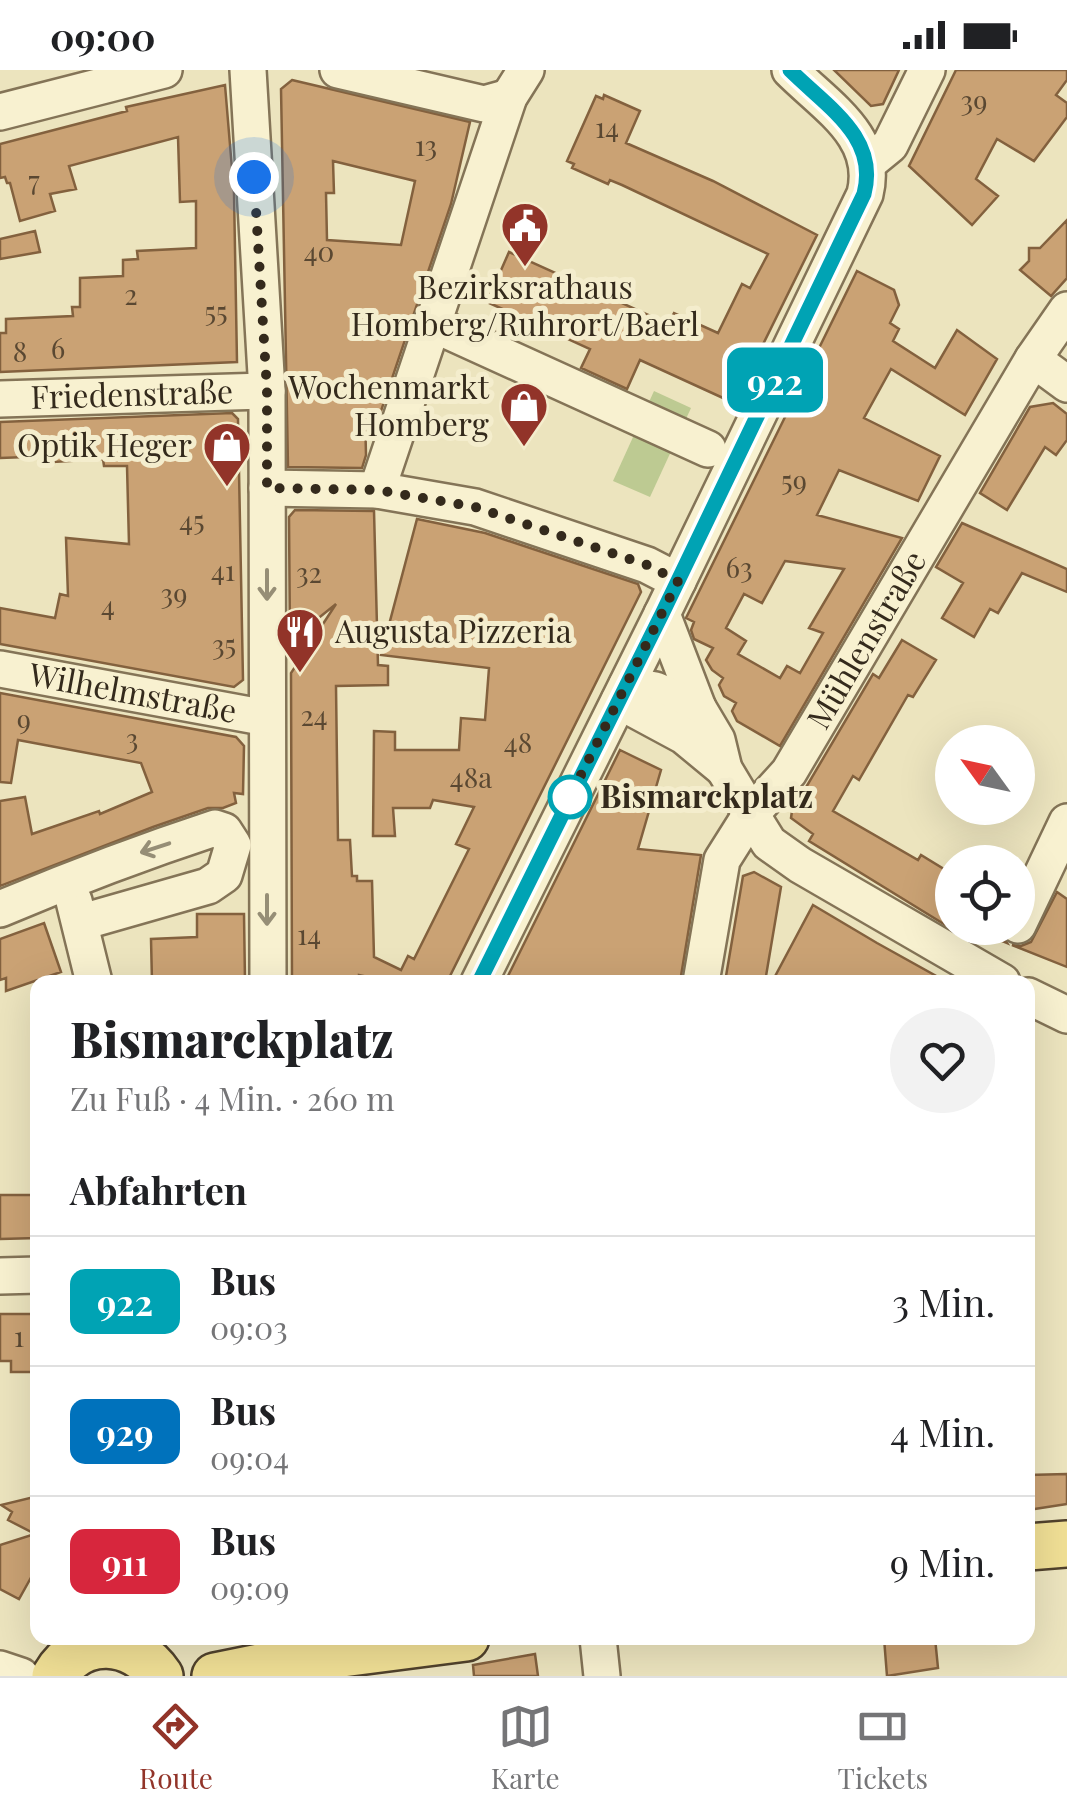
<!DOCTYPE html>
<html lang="de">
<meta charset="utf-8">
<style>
body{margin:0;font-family:"Playfair Display",serif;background:#f2f2f2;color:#202124;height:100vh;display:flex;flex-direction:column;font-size:38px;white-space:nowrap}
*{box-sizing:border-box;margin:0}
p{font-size:32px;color:#757577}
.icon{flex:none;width:55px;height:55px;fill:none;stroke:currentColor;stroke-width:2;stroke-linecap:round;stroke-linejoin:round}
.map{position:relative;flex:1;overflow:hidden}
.panel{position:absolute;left:30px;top:905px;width:1005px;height:670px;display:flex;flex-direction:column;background:#fff;border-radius:20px;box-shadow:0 10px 40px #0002}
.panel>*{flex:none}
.badge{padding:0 20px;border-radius:15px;font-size:35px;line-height:65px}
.needle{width:65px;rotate:303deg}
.controls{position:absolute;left:935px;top:655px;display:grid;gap:20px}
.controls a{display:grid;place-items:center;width:100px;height:100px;border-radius:50%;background:#fff;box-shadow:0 10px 40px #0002;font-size:50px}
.you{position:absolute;width:50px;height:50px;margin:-25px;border:8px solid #fff;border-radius:50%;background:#1a73e8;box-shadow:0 0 0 15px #1a73e833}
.map>.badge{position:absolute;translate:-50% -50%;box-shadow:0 0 0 5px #fff}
h2{padding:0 40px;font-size:38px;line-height:90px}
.round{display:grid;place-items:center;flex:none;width:105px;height:105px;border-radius:52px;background:#f2f2f2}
.summary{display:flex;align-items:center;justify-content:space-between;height:170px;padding:0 40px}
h1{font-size:48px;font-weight:800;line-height:75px}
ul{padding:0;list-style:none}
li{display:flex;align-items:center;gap:30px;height:130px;padding:0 40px;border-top:2px solid #e0e0e0}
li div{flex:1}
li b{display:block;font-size:38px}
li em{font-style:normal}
li .badge{min-width:110px;font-weight:700;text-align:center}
.status{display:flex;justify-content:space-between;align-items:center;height:70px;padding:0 50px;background:#fff;direction:ltr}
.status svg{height:28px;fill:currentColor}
.tab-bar{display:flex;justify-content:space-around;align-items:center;height:140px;border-top:2px solid #e0e0e0;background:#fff;font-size:28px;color:#757577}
.tab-bar a{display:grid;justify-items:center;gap:5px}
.tab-bar .current{color:#923429}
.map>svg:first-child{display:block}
.green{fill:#bdca92}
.building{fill:#caa274;stroke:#83613e;stroke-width:2.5;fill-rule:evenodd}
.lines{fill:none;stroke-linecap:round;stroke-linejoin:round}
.minor-casing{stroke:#847457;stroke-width:40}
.major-casing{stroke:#51422c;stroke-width:50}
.minor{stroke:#f8f1d0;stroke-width:35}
.major{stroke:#f0df95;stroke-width:45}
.oneway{stroke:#968e76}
.line-casing{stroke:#fff;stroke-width:22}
.line{stroke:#00a3b4;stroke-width:15}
.walk{stroke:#342a1c;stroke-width:10;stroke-dasharray:0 18}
.stop-dot{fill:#fff;stroke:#00a3b4;stroke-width:5}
.labels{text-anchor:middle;stroke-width:10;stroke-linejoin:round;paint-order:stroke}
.number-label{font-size:28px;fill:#5a4832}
.poi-label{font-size:32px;fill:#342a1c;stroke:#f4edcd;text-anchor:end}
.street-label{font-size:32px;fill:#342a1c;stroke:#f4edcd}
.stop-label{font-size:32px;font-weight:bold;fill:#342a1c;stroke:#f4edcd;text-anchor:start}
</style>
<div class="status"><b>09:00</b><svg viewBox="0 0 49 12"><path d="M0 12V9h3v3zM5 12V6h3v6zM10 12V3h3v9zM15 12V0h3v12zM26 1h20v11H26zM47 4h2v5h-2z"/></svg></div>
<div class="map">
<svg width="1067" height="1606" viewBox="0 0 1067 1606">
<rect width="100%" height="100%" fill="#ece4be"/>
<path class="green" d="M654,321L691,338L650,427L613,411Z"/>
<path class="building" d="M834,0H899L883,34L871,36Z
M956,0H1067V10L1056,25L1067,33V47L1034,91L997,69L976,109L998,126L972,155L909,96Z
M292,10L470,52L451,134L380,344L365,343L366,385L362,398L288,397L281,19ZM333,91L415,111L401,175L327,170L326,123H334Z
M225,15L234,123L237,292L0,302V263H6V249L73,246L72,237H80V208L123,206V190L138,189L137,181L196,178V131L180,132L178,67L69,96L76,119L50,124L55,141L20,151L10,113H7L5,107L0,108V74L127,41L126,37Z
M604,25L640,41L626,73L713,111L817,165L734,333L640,290L627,319L581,298L590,279L487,232L509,182L668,254L674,243L718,263L742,214L750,218L768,184L622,115L610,110L608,114L572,98L574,94L567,91L596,26L603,29Z
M1067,150V208L1051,226L1020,200L1029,191V178H1040Z
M35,161L40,182L0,189V169Z
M857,201L894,220L899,235L890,253L899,259L893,271L935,298L957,260L997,289L965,345L891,299L864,348L940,386L918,431L839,400L817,445L902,468L780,676L737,651L732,641L736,633L724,626L719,615L723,608L712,600L706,590L713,578L694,569L691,560L694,552L686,548ZM785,491L844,499L809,558L823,563L800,603L787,596L780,608L738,584L746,571L726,558L744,524L762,533Z
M1053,333L1067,344V370L1056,385L1045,377L1007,440L980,423L1030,337Z
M232,343L238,349L243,610L234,617L0,574V538L55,548L60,524L68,526L66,468L129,474L127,396H104L103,389L54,392V386L0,388V352Z
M295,440L374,441L378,595L388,596V615L336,616L338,770H350L352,806H357V811H372L374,887L401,900L408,886L414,889L469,779L456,774L474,737L433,730L430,738H393L395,766H373L374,661L395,662V680H459L461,648L485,650L489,598L381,585L417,449L485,463L638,514L641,522L447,912H391L359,905V912H292L291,603L336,534L290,571L289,447Z
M962,453L1067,499V522L1022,503L998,543L990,539L974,567L942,548L963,513L936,497Z
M902,570L936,590L913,627L908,625L859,710L853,706L833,741L918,790L921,785L952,804V859L809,771L813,764L791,748L792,741L873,604L879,608Z
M0,623L236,667L244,676L243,724L234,723L236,733L223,738H208L153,757L0,816V731L25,727L32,764L99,741L100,744L152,722L141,693L18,670L11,713L0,712Z
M620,680L661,700L638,779L701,785L680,912H505Z
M754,802L781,817L765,912H725L743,806Z
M1057,822L1067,829V897L1012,875L1021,876L1031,872Z
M813,835L877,873L947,912H772Z
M197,844H244L245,912H152L151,869L197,867Z
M44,853L61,902L6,921V908L0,910V869Z
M971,858H997L1007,873Z
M0,1125H38V1168L0,1169Z
M0,1244H38V1302H11V1291H0Z
M1067,1404V1434L1028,1440V1405Z
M38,1426V1495L19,1529L0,1519V1475L35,1464L8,1450L12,1442L1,1435Z
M884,1568H935L938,1598L887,1606Z
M535,1584L538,1606H474L473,1595Z"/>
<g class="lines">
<g class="minor-casing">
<g id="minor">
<path d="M248,0L267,321L268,912"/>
<path d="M338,0L484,34L509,27"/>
<path d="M0,42L164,0"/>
<path d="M868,93L890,75L927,0"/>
<path d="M431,253L708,379"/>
<path d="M1033,289L1067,314"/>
<path id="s1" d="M0,329L267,321"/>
<path d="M267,418L377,420L475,437L647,495L678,511"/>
<path d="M377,420L509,27L526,0"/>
<path d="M662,544L698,638"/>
<path id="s2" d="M0,599L267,648"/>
<path d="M627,615L655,620L698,638L717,670L724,699L751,744L769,773L800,795L1002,912"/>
<path d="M619,631L684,666L724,699"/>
<path d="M74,831L94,912"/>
<path d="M0,839C71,809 142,782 215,758L224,761L233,775L224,805L208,816L82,852"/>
<path d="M1018,855L1067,752"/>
<path d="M479,912L662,544L865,124C879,67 827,37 790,0"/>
<path id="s3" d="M701,912L722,790L751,744L789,702L1033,289L1067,240"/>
<path d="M1028,926L1067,945"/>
<path d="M0,1206L38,1205"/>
<path d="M598,1568L602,1606"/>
<path d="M0,1599L21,1606"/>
</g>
</g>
<g class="major-casing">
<path id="major" d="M1028,1477L1067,1474
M55,1606C80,1563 134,1567 160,1606
M215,1606L295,1590L466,1568"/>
</g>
<use href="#minor" class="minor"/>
<use href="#major" class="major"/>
</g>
<defs><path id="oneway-shaft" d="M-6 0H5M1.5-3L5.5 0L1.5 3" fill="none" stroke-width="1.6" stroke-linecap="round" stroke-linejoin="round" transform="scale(2.5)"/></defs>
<g class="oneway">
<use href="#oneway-shaft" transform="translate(267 515) rotate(90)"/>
<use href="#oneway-shaft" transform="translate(155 778) rotate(162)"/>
<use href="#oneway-shaft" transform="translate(267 840) rotate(90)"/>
</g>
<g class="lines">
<g class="line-casing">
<path id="line" d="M479,912L662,544L864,124C879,67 827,37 790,0"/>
</g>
<use href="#line" class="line"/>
<path class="walk" d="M254,107L267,320V418L377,420L475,437L647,495L678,511L570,727"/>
</g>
<defs>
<g id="civic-pin" transform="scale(2.5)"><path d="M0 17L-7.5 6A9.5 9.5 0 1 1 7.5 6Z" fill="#923429" stroke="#f4edcd"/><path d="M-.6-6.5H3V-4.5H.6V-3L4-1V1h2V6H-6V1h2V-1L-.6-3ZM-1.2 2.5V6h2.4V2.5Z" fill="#fff"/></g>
<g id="shop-pin" transform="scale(2.5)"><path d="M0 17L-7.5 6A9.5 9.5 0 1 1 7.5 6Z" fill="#923429" stroke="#f4edcd"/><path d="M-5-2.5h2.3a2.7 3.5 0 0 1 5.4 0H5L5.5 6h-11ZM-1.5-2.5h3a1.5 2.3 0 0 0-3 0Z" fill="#fff"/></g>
<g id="restaurant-pin" transform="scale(2.5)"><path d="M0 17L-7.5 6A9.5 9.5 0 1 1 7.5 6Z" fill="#923429" stroke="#f4edcd"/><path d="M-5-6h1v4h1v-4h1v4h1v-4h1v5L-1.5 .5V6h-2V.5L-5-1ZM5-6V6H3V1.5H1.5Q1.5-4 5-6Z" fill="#fff"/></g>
</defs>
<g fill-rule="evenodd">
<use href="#civic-pin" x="525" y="156"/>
<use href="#shop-pin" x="524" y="336"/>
<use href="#shop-pin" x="227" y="376"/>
<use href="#restaurant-pin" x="300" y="562"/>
</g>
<circle class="stop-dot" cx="570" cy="727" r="20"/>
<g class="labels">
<g class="number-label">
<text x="974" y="41">39</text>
<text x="607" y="68">14</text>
<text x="426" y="86">13</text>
<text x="34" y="121">7</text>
<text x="319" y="192">40</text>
<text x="131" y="235">2</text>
<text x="216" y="252">55</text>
<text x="58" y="289">6</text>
<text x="20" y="292">8</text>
<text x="794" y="421">59</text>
<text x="192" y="461">45</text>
<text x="739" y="508">63</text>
<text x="223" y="511">41</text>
<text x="309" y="513">32</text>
<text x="174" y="534">39</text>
<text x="108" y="546">4</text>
<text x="224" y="585">35</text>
<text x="314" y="656">24</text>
<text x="24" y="660">9</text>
<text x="132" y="679">3</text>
<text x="518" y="683">48</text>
<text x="471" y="718">48a</text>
<text x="309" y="875">14</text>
<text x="19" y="1277">1</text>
</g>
<g class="poi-label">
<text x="525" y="229" text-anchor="middle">Bezirksrathaus<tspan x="525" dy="37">Homberg/Ruhrort/Baerl</tspan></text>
<text x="489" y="329">Wochenmarkt<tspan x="489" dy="37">Homberg</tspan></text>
<text x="192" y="387">Optik Heger</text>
<text x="335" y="573" text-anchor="start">Augusta Pizzeria</text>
</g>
<g class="street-label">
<text dy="11" stroke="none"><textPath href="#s1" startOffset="132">Friedenstraße</textPath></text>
<text dy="11" stroke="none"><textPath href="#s3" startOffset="388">Mühlenstraße</textPath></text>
<text dy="11" stroke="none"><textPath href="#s2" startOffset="135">Wilhelmstraße</textPath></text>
</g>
<g class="stop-label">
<text x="600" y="738">Bismarckplatz</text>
</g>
</g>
</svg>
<div class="controls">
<a><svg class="needle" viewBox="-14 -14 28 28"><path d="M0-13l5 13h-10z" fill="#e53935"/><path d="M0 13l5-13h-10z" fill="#757577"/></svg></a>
<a><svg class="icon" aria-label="locate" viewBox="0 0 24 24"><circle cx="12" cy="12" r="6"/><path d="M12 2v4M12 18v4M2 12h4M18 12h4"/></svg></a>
</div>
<div class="you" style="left:254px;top:107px"></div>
<b class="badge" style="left:775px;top:310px;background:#00a3b4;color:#fff">922</b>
<section class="panel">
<div class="summary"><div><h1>Bismarckplatz</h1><p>Zu Fuß · 4 Min. · 260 m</p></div><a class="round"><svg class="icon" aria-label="heart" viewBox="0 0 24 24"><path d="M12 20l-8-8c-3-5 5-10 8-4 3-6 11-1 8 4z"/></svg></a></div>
<h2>Abfahrten</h2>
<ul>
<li><span class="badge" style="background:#00a3b4;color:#fff">922</span><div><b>Bus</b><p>09:03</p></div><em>3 Min.</em></li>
<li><span class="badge" style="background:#0072bc;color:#fff">929</span><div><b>Bus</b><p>09:04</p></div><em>4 Min.</em></li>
<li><span class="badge" style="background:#d7263d;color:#fff">911</span><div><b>Bus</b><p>09:09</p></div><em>9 Min.</em></li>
</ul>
</section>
</div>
<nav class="tab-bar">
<a class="current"><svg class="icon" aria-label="directions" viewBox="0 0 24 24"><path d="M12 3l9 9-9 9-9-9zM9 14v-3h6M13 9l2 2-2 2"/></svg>Route</a>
<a><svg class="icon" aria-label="map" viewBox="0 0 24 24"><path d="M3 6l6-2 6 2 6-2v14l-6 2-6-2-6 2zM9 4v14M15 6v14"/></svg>Karte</a>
<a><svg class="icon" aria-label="tickets" viewBox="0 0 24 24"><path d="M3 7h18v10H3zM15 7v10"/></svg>Tickets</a>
</nav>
